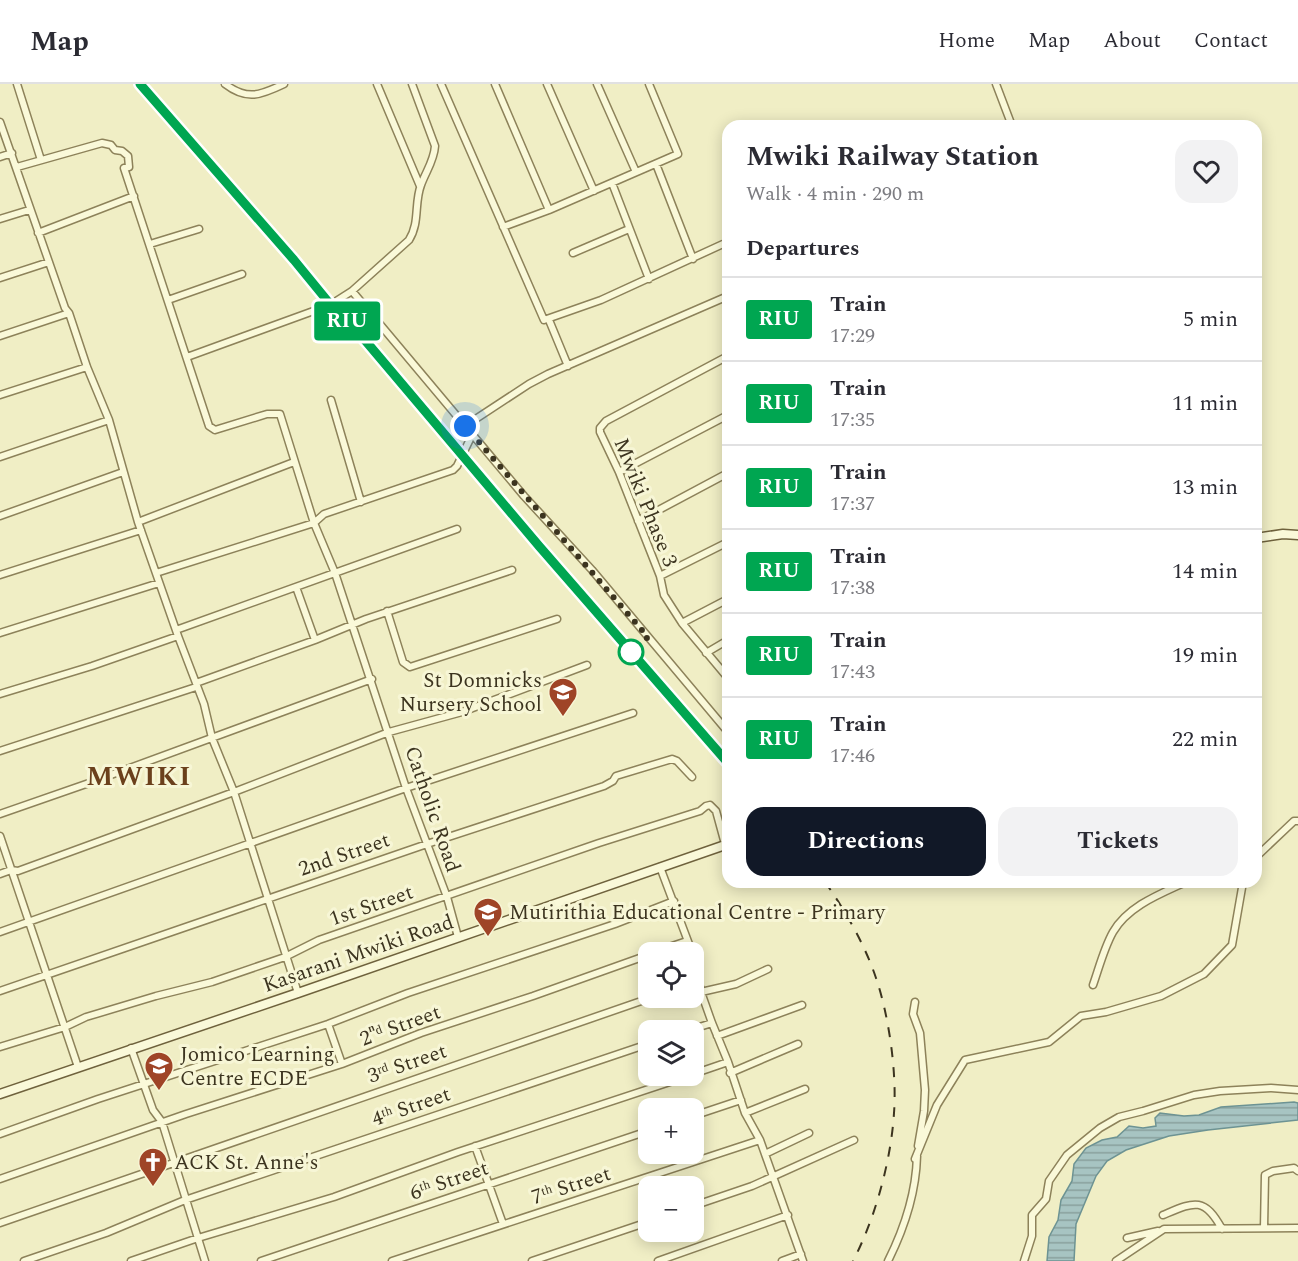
<!DOCTYPE html>
<meta charset="utf-8">
<style>
body{margin:0;font-family:Spectral,serif;background:#f2f2f3;color:#2b2b33;height:100vh;display:flex;flex-direction:column;font-size:22px;white-space:nowrap}
*{box-sizing:border-box;margin:0}
p{font-size:20px;color:#7c7c81}
.icon{flex:none;width:33px;height:33px;fill:none;stroke:currentColor;stroke-width:2;stroke-linecap:round;stroke-linejoin:round}
.map{position:relative;flex:1;overflow:hidden}
.side{position:absolute;left:722px;top:36px;width:540px;height:768px;display:flex;flex-direction:column;background:#fff;border-radius:18px;box-shadow:0 3px 15px #0003}
.side>*{flex:none}
.badge{padding:0 12px;border-radius:4px;font-size:21px;line-height:39px}
.controls{position:absolute;left:638px;top:858px;display:grid;gap:12px}
.controls a{display:grid;place-items:center;width:66px;height:66px;border-radius:12px;background:#fff;box-shadow:0 3px 15px #0003;font-size:30px}
.you{position:absolute;width:30px;height:30px;margin:-15px;border:4px solid #fff;border-radius:50%;background:#1a73e8;box-shadow:0 0 0 9px #1a73e833}
.map>.badge{position:absolute;translate:-50% -50%;box-shadow:0 0 0 3px #fff}
h2{padding:0 24px;font-size:22px;line-height:54px}
.round{display:grid;place-items:center;flex:none;width:63px;height:63px;border-radius:18px;background:#f2f2f3}
.summary{display:flex;align-items:center;justify-content:space-between;height:102px;padding:0 24px}
h1{font-size:28px;font-weight:700;line-height:45px}
.cta{display:flex;gap:12px;margin-top:auto;padding:12px 24px}
.cta a{flex:1;height:69px;border-radius:18px;background:#111827;color:#fff;font-size:24px;font-weight:700;line-height:69px;text-align:center}
.cta a+a{background:#f2f2f3;color:#2b2b33}
ul{padding:0;list-style:none}
li{display:flex;align-items:center;gap:18px;height:84px;padding:0 24px;border-top:2px solid #e1e1e2}
li div{flex:1}
li b{display:block;font-size:22px}
li em{font-style:normal}
li .badge{min-width:66px;font-weight:700;text-align:center}
header{display:flex;align-items:center;gap:36px;box-sizing:border-box;height:84px;padding:0 30px;background:#fff;border-bottom:2px solid #e1e1e2}
header strong{font-size:28px}
nav{display:flex;gap:33px;margin-inline-start:auto;font-size:21px}
.map>svg:first-child{display:block}
.water{fill:url(#water-rules);stroke:#6d9393;stroke-width:1.5}
.lines{fill:none;stroke-linecap:round;stroke-linejoin:round}
.street-casing{stroke:#8d825a;stroke-width:9}
.secondary-casing{stroke:#6f623d;stroke-width:11}
.street{stroke:#faf9d9;stroke-width:6}
.secondary{stroke:#faf9d9;stroke-width:8}
.rail{stroke:#3c341f;stroke-width:2;stroke-dasharray:10 10;stroke-linecap:butt}
.line-casing{stroke:#fff;stroke-width:14}
.line{stroke:#00a651;stroke-width:9}
.walk{stroke:#3c341f;stroke-width:6;stroke-dasharray:0 10.8}
.stop-dot{fill:#fff;stroke:#00a651;stroke-width:3}
.labels{text-anchor:middle;stroke-width:6;stroke-linejoin:round;paint-order:stroke}
.street-label{font-size:21px;fill:#3c341f;stroke:#f7f6d6}
.poi-label{font-size:21px;fill:#3c341f;stroke:#f7f6d6;text-anchor:start}
.district-label{font-size:27px;font-weight:bold;letter-spacing:1.5px;fill:#6b401c;stroke:#f7f6d6}
</style>
<header>
<strong>Map</strong>
<nav><a>Home</a><a>Map</a><a>About</a><a>Contact</a></nav>
</header>
<div class="map">
<svg width="1298" height="1177" viewBox="0 0 1298 1177">
<defs>
<pattern id="water-rules" width="6" height="5" patternUnits="userSpaceOnUse" patternTransform="scale(1.5)"><rect width="6" height="5" fill="#a7c4c2"/><path d="M0 2.5h6" fill="none" stroke="#89a09d"/></pattern>
</defs>
<rect width="100%" height="100%" fill="#f0eec5"/>
<path class="water" d="M1294,1018L1298,1019V1036L1208,1046L1169,1052L1126,1066L1107,1077L1096,1092L1076,1140L1074,1177H1047L1049,1153L1058,1136L1061,1116L1072,1097L1074,1080L1086,1064L1102,1056L1117,1053L1129,1042L1143,1044L1156,1042L1155,1034L1160,1029L1184,1032L1199,1031L1221,1023Z"/>
<g class="lines">
<g class="street-casing">
<path id="street" d="M17,0L41,76
M225,0C247,17 261,11 284,0
M377,0L420,102
M441,0L544,236L601,216L723,160H728
M495,0L549,126
M547,0L594,107
M597,0L636,88
M996,0L1012,42
M0,38L65,224L69,229L87,283L109,336L138,438L178,552L204,620L212,654L234,708L298,909
M0,73L12,69
M656,80L693,175
M17,83L102,59L111,61L115,66L122,67L128,72L129,83L124,84L209,342L215,346L267,330H280L314,439L335,489L406,704L447,813L458,853
M612,99L649,195
M0,135L29,126
M503,143L549,126L678,70L649,0
M38,149L134,112
M150,160L199,145
M573,169L629,145
M0,194L49,178
M352,207L524,412L592,486L728,648
M168,216L242,190
M549,236L568,282
M0,252L69,229
M728,272L606,337L600,344V348L619,388L660,492L664,511L682,539L728,594
M187,273L330,221L352,207L409,156C420,139 414,119 421,101C426,87 434,77 435,62L412,0
M0,311L87,283
M331,316L361,418
M465,342L529,300L548,290L728,212
M0,373L109,336
M619,388L728,331
M0,432L123,388
M638,437L728,389
M138,438L294,378
M156,489L314,439L324,430L453,386L457,382L472,351
M0,491L141,446
M660,492L728,458
M296,503L315,556
M387,527L403,578L410,583L557,535
M682,539L728,515
M176,546L457,445
M0,549L159,499
M706,569L728,556
M196,599L315,556L366,535L512,486
M0,610L92,582L178,552
M0,667L196,603
M0,730L89,699L372,595
M0,752L78,983
M1256,773L1294,737H1298
M660,783L692,868
M0,790L11,786L18,787L234,708L389,648L462,628L587,581
M1210,798H1217
M0,848L406,704L633,629
M654,868L687,857
M693,872L701,908L712,939L728,978L745,1029L760,1056L803,1177
M1093,901C1099,884 1104,864 1113,848C1128,822 1160,810 1186,798
M0,907L427,760L604,702L613,697L616,692L672,675L677,677L692,693
M701,908L736,900L768,885
M915,918L913,930L920,949L925,1006L924,1027L918,1062
M328,940L342,980
M690,946L712,939
M717,952L802,921
M0,963L65,943L86,933L156,912L212,898L285,873L319,856L599,759L700,727L706,722L710,721L716,727L725,760
M131,964L153,1026L162,1038L205,1177
M730,989L798,960
M693,990L728,978
M745,1029L805,1005
M693,1032L741,1016
M0,1050L98,1015L328,940L408,909L615,840L674,817
M475,1062L503,1140
M765,1070L809,1049
M915,1075L937,1021L965,976L1049,958L1081,932L1106,928L1161,912L1204,890L1232,861L1243,798
M0,1095L186,1030L342,980L421,949L533,912L648,871
M693,1122L752,1102L854,1056
M1163,1131C1194,1118 1204,1112 1222,1145
M0,1139L650,914
M1264,1144L1265,1091L1273,1087L1294,1084L1298,1087
M1127,1154L1158,1147
M24,1177L106,1149L185,1116L648,960
M131,1177L198,1154L334,1113L458,1068L688,992
M261,1177L648,1047
M392,1177L760,1056
M532,1177L648,1138
M658,1177L788,1131
M782,1177L801,1170
M888,1177C905,1143 916,1110 917,1072
M1024,1177L1032,1152V1131L1046,1115L1049,1097L1067,1071L1100,1044L1119,1033L1143,1027L1194,1011L1220,1007L1271,1004L1298,1006
M1116,1177L1164,1145L1298,1144"/>
</g>
<g class="secondary-casing">
<path id="secondary" d="M1256,454L1283,450L1298,451
M0,1010L298,909L728,760"/>
</g>
<use href="#street" class="street"/>
<use href="#secondary" class="secondary"/>
<path class="rail" d="M140,0L294,176L330,221L353,242L539,462L728,679
M825,798C845,826 865,861 876,894C889,932 897,989 894,1029C891,1077 875,1135 853,1177"/>
</g>
<g class="lines">
<g class="line-casing">
<path id="line" d="M140,0L294,176L330,220L353,242L539,462L728,679"/>
</g>
<use href="#line" class="line"/>
<path class="walk" d="M465,342L648,553L631,568"/>
</g>
<defs>
<g id="school-pin" transform="scale(1.5)"><path d="M0 17L-7.5 6A9.5 9.5 0 1 1 7.5 6Z" fill="#9f4427" stroke="#f7f6d6"/><path d="M0-5L7-2L0 1L-7-2ZM-4 1L0 2.5L4 1V4Q0 6-4 4Z" fill="#fff"/></g>
<g id="church-pin" transform="scale(1.5)"><path d="M0 17L-7.5 6A9.5 9.5 0 1 1 7.5 6Z" fill="#9f4427" stroke="#f7f6d6"/><path d="M-1.2-6h2.4v3.5h3.3v2.4h-3.3V6h-2.4V-.1h-3.3v-2.4h3.3Z" fill="#fff"/></g>
</defs>
<g fill-rule="evenodd">
<use href="#school-pin" x="563" y="608"/>
<use href="#school-pin" x="488" y="828"/>
<use href="#school-pin" x="159" y="982"/>
<use href="#church-pin" x="153" y="1078"/>
</g>
<circle class="stop-dot" cx="631" cy="568" r="12"/>
<g class="labels">
<g class="street-label">
<text transform="translate(646 418) rotate(68)" y="7">Mwiki Phase 3</text>
<text transform="translate(433 725) rotate(71)" y="7">Catholic Road</text>
<text transform="translate(344 770) rotate(-19)" y="7">2nd Street</text>
<text transform="translate(371 821) rotate(-19)" y="7">1st Street</text>
<text transform="translate(358 869) rotate(-19)" y="7">Kasarani Mwiki Road</text>
<text transform="translate(400 941) rotate(-20)" y="7">2ⁿᵈ Street</text>
<text transform="translate(407 979) rotate(-19)" y="7">3ʳᵈ Street</text>
<text transform="translate(411 1022) rotate(-19)" y="7">4ᵗʰ Street</text>
<text transform="translate(449 1096) rotate(-19)" y="7">6ᵗʰ Street</text>
<text transform="translate(571 1101) rotate(-18)" y="7">7ᵗʰ Street</text>
</g>
<g class="poi-label">
<text x="542" y="603" text-anchor="end">St Domnicks<tspan x="542" dy="24">Nursery School</tspan></text>
<text x="509" y="835">Mutirithia Educational Centre - Primary</text>
<text x="180" y="977">Jomico Learning<tspan x="180" dy="24">Centre ECDE</tspan></text>
<text x="174" y="1085">ACK St. Anne's</text>
</g>
<g class="district-label">
<text x="139" y="701">MWIKI</text>
</g>
</g>
</svg>
<div class="controls">
<a><svg class="icon" aria-label="locate" viewBox="0 0 24 24"><circle cx="12" cy="12" r="6"/><path d="M12 2v4M12 18v4M2 12h4M18 12h4"/></svg></a>
<a><svg class="icon" aria-label="layers" viewBox="0 0 24 24"><path d="M12 4l9 5-9 5-9-5zM3 14l9 5 9-5"/></svg></a>
<a>+</a>
<a>−</a>
</div>
<div class="you" style="left:465px;top:342px"></div>
<b class="badge" style="left:347px;top:237px;background:#00a651;color:#fff">RIU</b>
<section class="side">
<div class="summary"><div><h1>Mwiki Railway Station</h1><p>Walk · 4 min · 290 m</p></div><a class="round"><svg class="icon" aria-label="heart" viewBox="0 0 24 24"><path d="M12 20l-8-8c-3-5 5-10 8-4 3-6 11-1 8 4z"/></svg></a></div>
<h2>Departures</h2>
<ul>
<li><span class="badge" style="background:#00a651;color:#fff">RIU</span><div><b>Train</b><p>17:29</p></div><em>5 min</em></li>
<li><span class="badge" style="background:#00a651;color:#fff">RIU</span><div><b>Train</b><p>17:35</p></div><em>11 min</em></li>
<li><span class="badge" style="background:#00a651;color:#fff">RIU</span><div><b>Train</b><p>17:37</p></div><em>13 min</em></li>
<li><span class="badge" style="background:#00a651;color:#fff">RIU</span><div><b>Train</b><p>17:38</p></div><em>14 min</em></li>
<li><span class="badge" style="background:#00a651;color:#fff">RIU</span><div><b>Train</b><p>17:43</p></div><em>19 min</em></li>
<li><span class="badge" style="background:#00a651;color:#fff">RIU</span><div><b>Train</b><p>17:46</p></div><em>22 min</em></li>
</ul>
<div class="cta"><a>Directions</a><a>Tickets</a></div>
</section>
</div>
